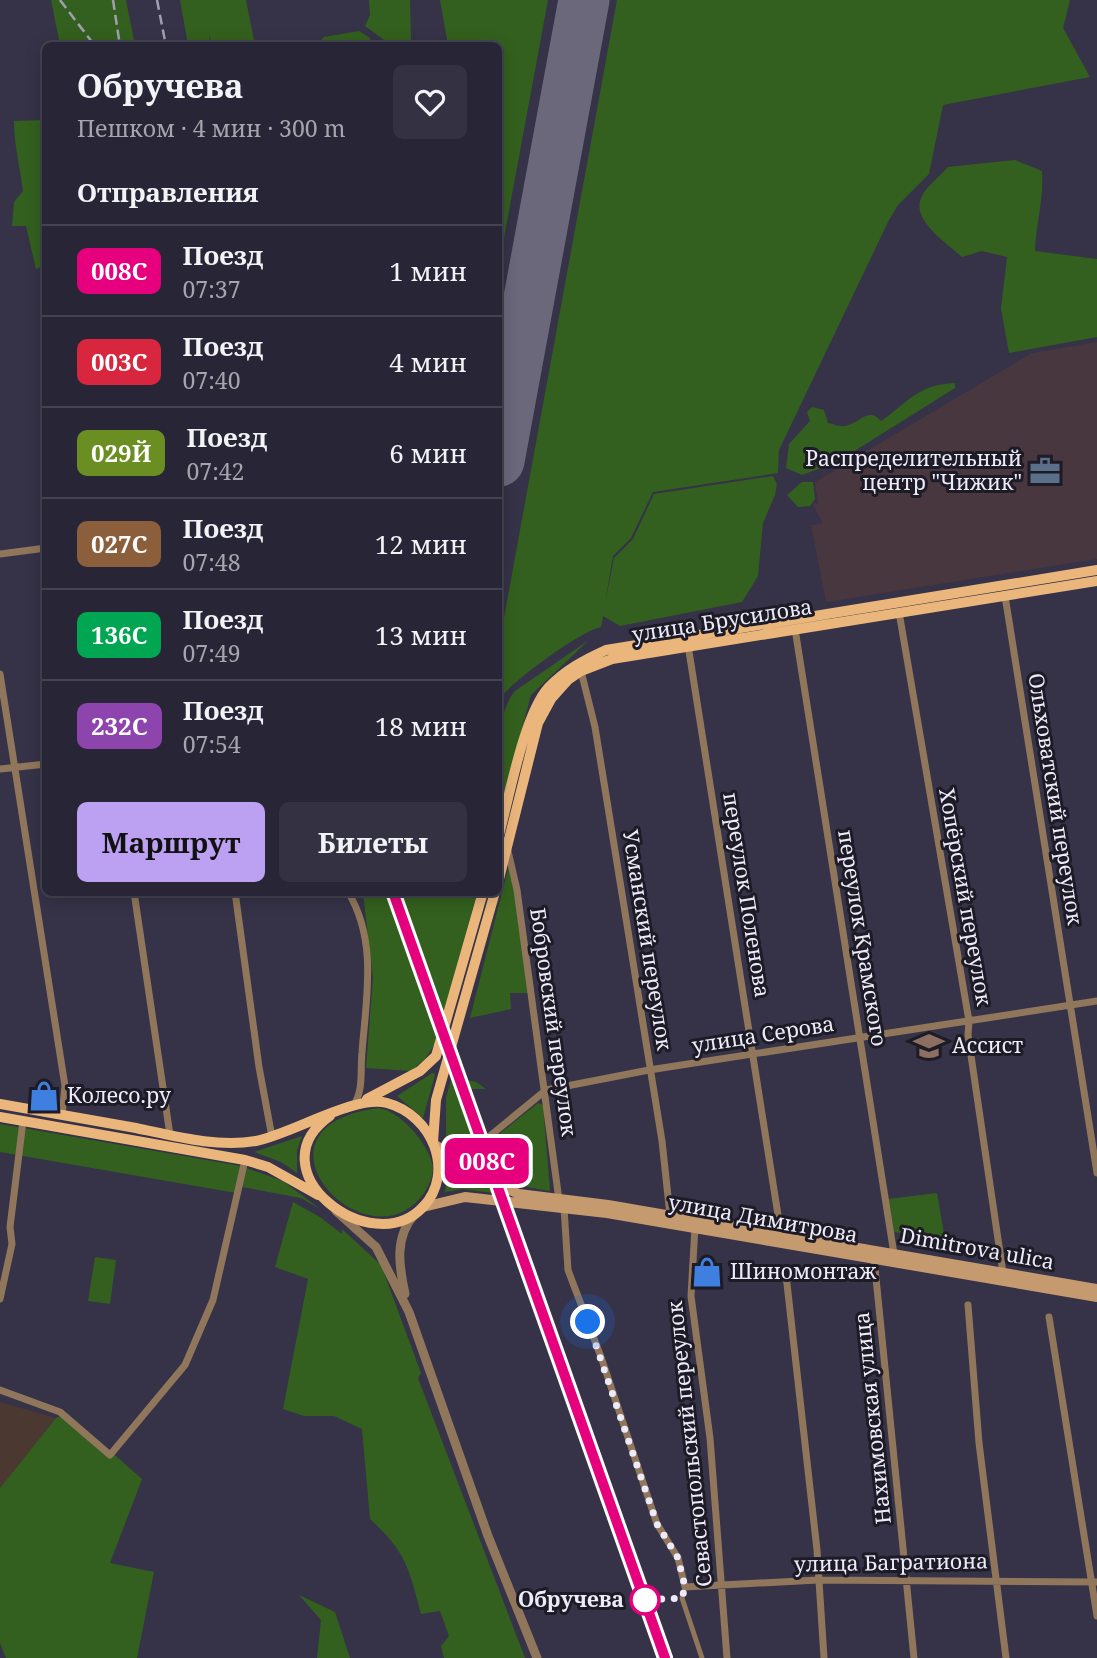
<!DOCTYPE html>
<html lang="ru">
<meta charset="utf-8">
<style>
body{margin:0;font-family:"Noto Serif",serif;background:#343242;color:#f1f3f6;height:100vh;display:flex;flex-direction:column;font-size:26px;white-space:nowrap}
*{box-sizing:border-box;margin:0}
p{font-size:23px;color:#a5a5ad}
.icon{flex:none;width:38px;height:38px;fill:none;stroke:currentColor;stroke-width:2;stroke-linecap:round;stroke-linejoin:round}
.map{position:relative;flex:1;overflow:hidden}
.details{position:absolute;left:42px;top:42px;width:460px;height:854px;display:flex;flex-direction:column;background:#282636;border-radius:10px;box-shadow:0 4px 18px #0003,0 0 0 2px #444351}
.details>*{flex:none}
.badge{padding:0 14px;border-radius:10px;font-size:24px;line-height:46px}
.you{position:absolute;width:35px;height:35px;margin:-18px;border:5px solid #fff;border-radius:50%;background:#1a73e8;box-shadow:0 0 0 10px #1a73e833}
.map>.badge{position:absolute;translate:-50% -50%;box-shadow:0 0 0 4px #fff}
h2{padding:0 35px;font-size:26px;line-height:63px}
.round{display:grid;place-items:center;flex:none;width:74px;height:74px;border-radius:10px;background:#343242}
.summary{display:flex;align-items:center;justify-content:space-between;height:119px;padding:0 35px}
h1{font-size:33px;font-weight:700;line-height:52px}
.primary-button{display:flex;gap:14px;margin-top:auto;padding:14px 35px}
.primary-button a{flex:1;height:80px;border-radius:10px;background:#bca0f2;color:#111;font-size:28px;font-weight:700;line-height:80px;text-align:center}
.primary-button a+a{background:#343242;color:#f1f3f6}
ul{padding:0;list-style:none}
li{display:flex;align-items:center;gap:21px;height:91px;padding:0 35px;border-top:2px solid #444351}
li div{flex:1}
li b{display:block;font-size:26px}
li em{font-style:normal}
li .badge{min-width:77px;font-weight:700;text-align:center}
.map>svg:first-child{display:block}
.commercial{fill:#493740}
.education{fill:#4b3830}
.green{fill:#33601e}
.lines{fill:none;stroke-linecap:round;stroke-linejoin:round}
.runway{stroke:#6c687c;stroke-width:51}
.pedestrian{stroke:#90765b;stroke-width:5}
.minor{stroke:#90765b;stroke-width:7}
.tertiary{stroke:#90765b;stroke-width:9}
.secondary{stroke:#c49a6e;stroke-width:10}
.primary{stroke:#ebb67c;stroke-width:10}
.rail{stroke:#a29fb1;stroke-width:2.5;stroke-dasharray:10 5;stroke-linecap:butt}
.line-casing{stroke:#fff;stroke-width:16}
.line{stroke:#e6007e;stroke-width:10}
.walk{stroke:#edebfa;stroke-width:7;stroke-dasharray:0 12.6}
.stop-dot{fill:#fff;stroke:#e6007e;stroke-width:3.5}
.labels{text-anchor:middle;stroke-width:6;stroke-linejoin:round;paint-order:stroke}
.poi-label{font-size:21px;fill:#edebfa;stroke:#1d1b25;text-anchor:start}
.street-label{font-size:21px;fill:#edebfa;stroke:#1d1b25}
.stop-label{font-size:21px;font-weight:bold;fill:#edebfa;stroke:#1d1b25;text-anchor:end}
</style>
<div class="map">
<svg width="1097" height="1658" viewBox="0 0 1097 1658">
<rect width="100%" height="100%" fill="#363248"/>
<path class="commercial" d="M1097,342V559L826,602L811,525L823,523L812,503L818,504L815,482L1032,353Z"/>
<path class="education" d="M0,1402L56,1418L0,1488Z"/>
<path class="green" d="M51,0H126L135,45H60Z
M180,0H246L255,45H212L209,35L210,45H188Z
M369,0H410L411,39L408,45H391L365,26L370,15Z
M440,0H548L499,265V46L448,45Z
M617,0H1070L1063,28L1090,77L943,105L929,174L898,205L889,220L779,450L778,473L653,492L631,538L613,556L605,603L614,558L633,539L654,494L773,476L777,484L775,495L763,523L758,576L742,602L620,626L603,616L601,627C582,630 509,683 499,700V622L503,623Z
M359,31L370,38V45H316L324,37Z
M45,120V265L36,269L26,226H12L14,202L23,191C20,167 14,145 14,121Z
M1015,160L1042,171C1044,199 1036,223 1035,251L1097,259V337L1009,353L1001,309L1007,257L982,251L962,257C948,244 909,219 922,196C927,186 940,176 948,167Z
M955,383V388L837,462L802,475L786,468L789,444L810,421L807,412L812,407L824,410L828,423C833,424 839,427 845,426C860,424 867,406 881,421C909,402 916,385 955,383Z
M802,482H813L815,499L810,506L798,507L787,495Z
M589,640L531,695L499,815C499,780 492,718 515,691Z
M509,865L514,866L524,967L530,993H510L511,1009L470,1018Z
M363,893H477L435,1044L425,1059L411,1071L366,1068L373,978Z
M432,1073L435,1074L434,1079L423,1118L397,1096Z
M452,1077L476,1082L486,1089H472L464,1102L472,1142C461,1146 454,1142 446,1135V1097Z
M538,1103L543,1105L550,1191C521,1187 503,1180 480,1164L477,1152Z
M378,1108C399,1110 427,1142 432,1163C435,1173 429,1186 424,1193C369,1272 233,1128 378,1108Z
M0,1124L241,1166L236,1193L0,1152Z
M302,1136L297,1150V1173L281,1162L254,1152Z
M450,1163L501,1192V1194L463,1189L445,1192Z
M246,1168L283,1181L320,1209L301,1198L242,1187Z
M937,1193L945,1240L894,1232L888,1199Z
M293,1202L320,1217L342,1234V1229L381,1265L421,1373L418,1378L525,1658H444L441,1646L449,1636L440,1611L421,1614C409,1568 406,1552 370,1519L362,1429L334,1416H304L283,1409L308,1279L275,1267Z
M95,1257L116,1260L110,1304L88,1301Z
M67,1413L142,1479L110,1563L154,1572L137,1658H6L0,1643V1488L56,1418Z
M299,1595L335,1612L350,1658H317L321,1620Z"/>
<g class="lines">
<path class="runway" d="M499,461L584,0"/>
<path class="pedestrian" d="M685,1587L682,1598L702,1658"/>
<path class="minor" d="M0,554L46,548
M1005,596L1097,1173
M899,612L969,1021L968,1035L1003,1273
M795,629L894,1254
M688,645L781,1234
M581,671L595,727L662,1141L670,1215
M0,674L65,1086L62,1115
M0,769L46,764
M508,851L517,890L559,1200
M134,892L170,1135
M235,892L259,1067L272,1137
M348,892C378,941 366,999 362,1052C360,1071 364,1088 354,1105
M461,1164L474,1149L546,1090L649,1070L1097,1001
M564,1208L568,1270L601,1357L657,1524L678,1558L685,1587L818,1580L1097,1582
M695,1227L691,1296L710,1438L727,1658
M874,1258L914,1658
M786,1275L817,1550L824,1658
M0,1299L12,1244L10,1227L23,1121
M968,1305L979,1443L1006,1658
M1049,1317L1097,1616
M0,1390L60,1412L110,1455L185,1365L213,1300L245,1160"/>
<path class="tertiary" d="M336,1211L376,1247L409,1312L488,1536L537,1658
M405,1294C399,1266 394,1237 415,1214"/>
<path class="secondary" d="M434,1144L479,1176L519,1194L608,1205L1097,1289
M423,1207L465,1197L607,1213L1097,1297"/>
<path class="primary" d="M499,835C509,798 524,715 548,688C565,670 584,660 606,650L1097,570
M499,879L538,723L551,699L568,680L581,671L612,659L1097,581
M367,1099L420,1071L436,1056L483,892
M0,1104C45,1112 90,1120 136,1128C174,1136 217,1148 256,1141C292,1134 356,1094 387,1103C432,1115 456,1172 423,1207C371,1262 253,1170 330,1116
M0,1117L245,1160L268,1167L318,1195
M433,1142L436,1100L495,892"/>
<path class="rail" d="M60,0L95,46
M113,0L120,46
M157,0L166,46
M558,1345L672,1658"/>
</g>
<g class="lines">
<g class="line-casing">
<path id="line" d="M393,892L665,1658"/>
</g>
<use href="#line" class="line"/>
<path class="walk" d="M588,1322L657,1524L678,1558L685,1587L682,1598L645,1600"/>
</g>
<defs>
<g id="office-bare" transform="scale(2.415)"><path d="M-6-3h4V-5.5h4V-3h4V5H-6ZM-1-4.5V-3h2v-1.5ZM-6 0V1H6V0Z" fill="#5c6f8a" stroke="#1d1b25" stroke-width="2.5" paint-order="stroke"/></g>
<g id="school-bare" transform="scale(2.415)"><path d="M0-5L7-2L0 1L-7-2ZM-4 1L0 2.5L4 1V4Q0 6-4 4Z" fill="#8d6e63" stroke="#1d1b25" stroke-width="2.5" paint-order="stroke"/></g>
<g id="shop-bare" transform="scale(2.415)"><path d="M-5-2.5h2.3a2.7 3.5 0 0 1 5.4 0H5L5.5 6h-11ZM-1.5-2.5h3a1.5 2.3 0 0 0-3 0Z" fill="#3f7fe0" stroke="#1d1b25" stroke-width="2.5" paint-order="stroke"/></g>
</defs>
<g fill-rule="evenodd">
<use href="#office-bare" x="1045" y="471"/>
<use href="#school-bare" x="929" y="1046"/>
<use href="#shop-bare" x="44" y="1096"/>
<use href="#shop-bare" x="707" y="1272"/>
</g>
<circle class="stop-dot" cx="645" cy="1600" r="14"/>
<g class="labels">
<g class="poi-label">
<text x="1022" y="466" text-anchor="end">Распределительный<tspan x="1022" dy="24">центр "Чижик"</tspan></text>
<text x="952" y="1053">Ассист</text>
<text x="67" y="1103">Колесо.ру</text>
<text x="730" y="1279">Шиномонтаж</text>
</g>
<g class="street-label">
<text transform="translate(722 621) rotate(-9)" y="7">улица Брусилова</text>
<text transform="translate(1055 799) rotate(81)" y="7">Ольховатский переулок</text>
<text transform="translate(746 895) rotate(81)" y="7">переулок Поленова</text>
<text transform="translate(965 897) rotate(80)" y="7">Хопёрский переулок</text>
<text transform="translate(862 938) rotate(81)" y="7">переулок Крамского</text>
<text transform="translate(647 940) rotate(81)" y="7">Усманский переулок</text>
<text transform="translate(553 1022) rotate(82)" y="7">Бобровский переулок</text>
<text transform="translate(763 1035) rotate(-9)" y="7">улица Серова</text>
<text transform="translate(763 1219) rotate(10)" y="7">улица Димитрова</text>
<text transform="translate(977 1249) rotate(10)" y="7">Dimitrova ulica</text>
<text transform="translate(873 1418) rotate(-96)" y="7">Нахимовская улица</text>
<text transform="translate(690 1444) rotate(-96)" y="7">Севастопольский переулок</text>
<text transform="translate(891 1563) rotate(-1)" y="7">улица Багратиона</text>
</g>
<g class="stop-label">
<text x="624" y="1607">Обручева</text>
</g>
</g>
</svg>
<div class="you" style="left:588px;top:1322px"></div>
<b class="badge" style="left:487px;top:1161px;background:#e6007e;color:#fff">008С</b>
<section class="details">
<div class="summary"><div><h1>Обручева</h1><p>Пешком · 4 мин · 300 m</p></div><a class="round"><svg class="icon" aria-label="heart" viewBox="0 0 24 24"><path d="M12 20l-8-8c-3-5 5-10 8-4 3-6 11-1 8 4z"/></svg></a></div>
<h2>Отправления</h2>
<ul>
<li><span class="badge" style="background:#e6007e;color:#fff">008С</span><div><b>Поезд</b><p>07:37</p></div><em>1 мин</em></li>
<li><span class="badge" style="background:#d7263d;color:#fff">003С</span><div><b>Поезд</b><p>07:40</p></div><em>4 мин</em></li>
<li><span class="badge" style="background:#6b8e23;color:#fff">029Й</span><div><b>Поезд</b><p>07:42</p></div><em>6 мин</em></li>
<li><span class="badge" style="background:#8b5e3c;color:#fff">027С</span><div><b>Поезд</b><p>07:48</p></div><em>12 мин</em></li>
<li><span class="badge" style="background:#00a651;color:#fff">136С</span><div><b>Поезд</b><p>07:49</p></div><em>13 мин</em></li>
<li><span class="badge" style="background:#8e44ad;color:#fff">232C</span><div><b>Поезд</b><p>07:54</p></div><em>18 мин</em></li>
</ul>
<div class="primary-button"><a>Маршрут</a><a>Билеты</a></div>
</section>
</div>
